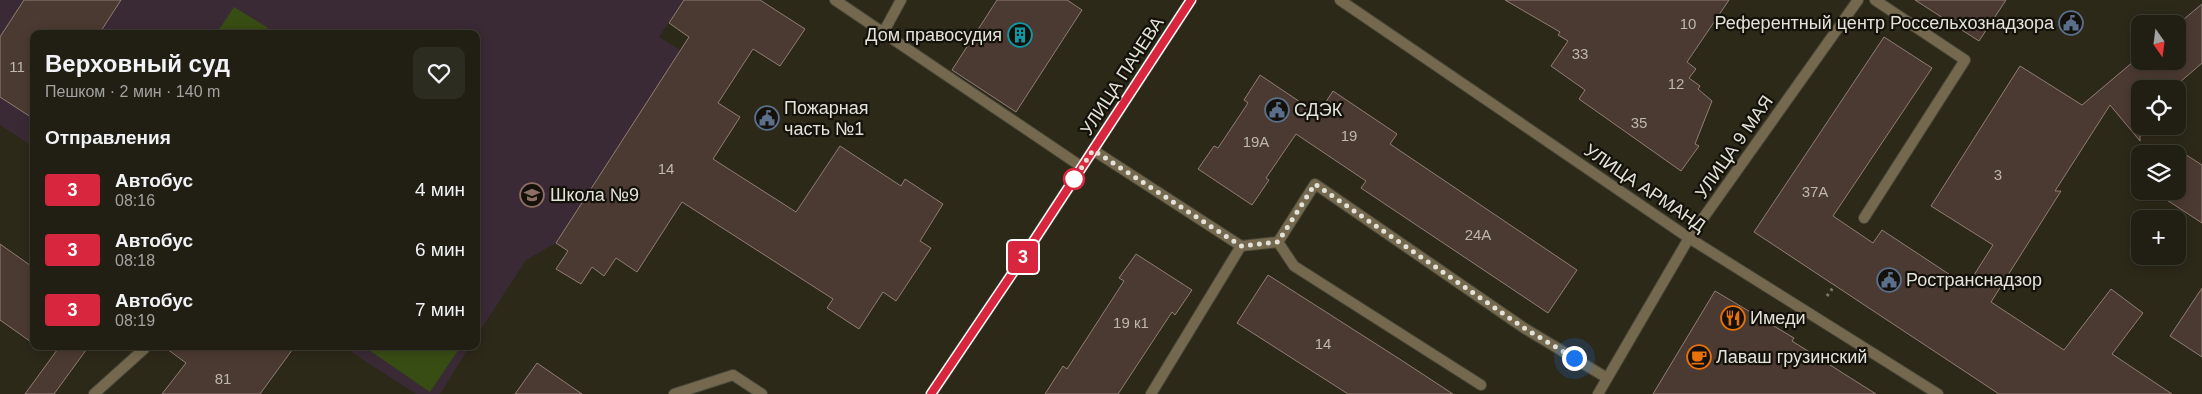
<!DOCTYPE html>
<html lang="ru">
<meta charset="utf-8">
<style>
body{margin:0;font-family:Arial,sans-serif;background:#2d2c21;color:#f1f3f6;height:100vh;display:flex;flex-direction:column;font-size:19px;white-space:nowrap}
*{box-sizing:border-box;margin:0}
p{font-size:16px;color:#a2a2a0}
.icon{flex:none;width:28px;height:28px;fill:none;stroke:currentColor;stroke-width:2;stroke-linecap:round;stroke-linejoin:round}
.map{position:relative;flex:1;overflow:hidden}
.details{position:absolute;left:30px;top:30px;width:450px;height:320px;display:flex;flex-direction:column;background:#211f13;border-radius:10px;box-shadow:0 2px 12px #0003,0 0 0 1px #3e3d33}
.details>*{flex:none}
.badge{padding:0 10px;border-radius:4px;font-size:18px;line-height:32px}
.needle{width:32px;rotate:166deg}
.buttons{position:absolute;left:2131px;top:15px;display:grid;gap:10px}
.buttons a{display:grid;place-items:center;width:55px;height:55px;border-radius:10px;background:#211f13;box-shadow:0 2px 12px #0003,0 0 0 1px #3e3d33;font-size:25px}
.you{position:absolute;width:25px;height:25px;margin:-12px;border:4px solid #fff;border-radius:50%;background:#1a73e8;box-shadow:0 0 0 8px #1a73e833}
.map>.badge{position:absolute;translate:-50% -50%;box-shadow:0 0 0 2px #fff}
h2{padding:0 15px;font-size:19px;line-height:45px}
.round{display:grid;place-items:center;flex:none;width:52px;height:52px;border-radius:10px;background:#2d2c21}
.overview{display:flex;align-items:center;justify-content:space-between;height:85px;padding:0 15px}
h1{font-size:24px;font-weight:700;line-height:38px}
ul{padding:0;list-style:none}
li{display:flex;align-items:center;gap:15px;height:60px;padding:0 15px}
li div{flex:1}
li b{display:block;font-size:19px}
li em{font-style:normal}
li .badge{min-width:55px;font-weight:700;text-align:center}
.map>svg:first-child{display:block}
.education{fill:#3a2a35}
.green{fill:#384d13}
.building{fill:#4b3a32;stroke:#917d74}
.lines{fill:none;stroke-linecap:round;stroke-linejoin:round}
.lane-casing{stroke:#494738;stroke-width:12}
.street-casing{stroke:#494738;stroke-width:12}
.path{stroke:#7b796b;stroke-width:3;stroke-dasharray:2.5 4;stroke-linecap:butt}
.lane{stroke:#74694e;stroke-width:10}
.street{stroke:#74694e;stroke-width:10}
.line-casing{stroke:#fff;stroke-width:11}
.line{stroke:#d7263d;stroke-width:8}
.walk{stroke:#e3e2d8;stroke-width:5;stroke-dasharray:0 9}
.stop-dot{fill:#fff;stroke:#d7263d;stroke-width:2.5}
.labels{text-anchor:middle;stroke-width:4.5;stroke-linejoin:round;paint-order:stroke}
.number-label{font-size:15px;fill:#bdb8ae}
.poi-label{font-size:18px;fill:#e3e2d8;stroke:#13110a;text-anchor:start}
.street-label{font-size:18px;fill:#e3e2d8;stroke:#13110a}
</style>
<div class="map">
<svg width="2202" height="394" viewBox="0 0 2202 394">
<rect width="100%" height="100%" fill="#2c2919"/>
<path class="education" d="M0,0H684L659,37L680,50L667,71L556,243L526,260L476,337V34H34V147L0,125Z
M342,346H470L440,394H416Z"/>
<path class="green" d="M234,7L268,28L264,34H216Z
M363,346H461L430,392Z"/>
<path class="building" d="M24,0H121L99,34H34V119L0,97V37Z
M684,0H760L805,29L780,66L753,49L718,103L740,117L713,159L796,212L840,146L901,186L905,179L943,204L920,241L931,248L896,301L883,292L859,329L827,308L833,299L682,202L637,272L616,258L604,276L592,267L581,284L556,269L568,251L556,243L689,37L669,23Z
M997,0H1067L1082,10L1016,112L952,70Z
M1505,0H1729L1687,62L1696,69L1689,78L1700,86L1698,89L1712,101L1695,144L1699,146L1681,171L1579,99L1585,90L1551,66L1568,41L1558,35L1560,32Z
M1915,0H2006L1979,41Z
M2202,4V63L2172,89H2140V141L2110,105L2055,191H2061L1991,302L2064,350L2111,289L2143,313L2112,354L2172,394H1999L1754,232L1884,37L1932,68L1833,216L1873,243L1882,230L1967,286L1993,245L1931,206L2020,66L2082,105L2140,56V61H2178V24Z
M1260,75L1318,114L1333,91L1397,134L1390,144L1577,270L1548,313L1361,188L1366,181L1296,134L1266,178L1269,180L1252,205L1198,169L1214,146L1218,148L1248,103L1244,100Z
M2177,149L2202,165V223L2153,191H2178V154H2174Z
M0,244L34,268V344L0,320Z
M1136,254L1192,290L1175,315L1172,312L1118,394H1045L1063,366L1067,369L1124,281L1119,278Z
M1268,275L1398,358L1453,394H1348L1237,323Z
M2202,288V357L2170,336Z
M1715,291L1794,338L1792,341L1876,394H1653Z
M60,346H89L54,394H25Z
M163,346H295L260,394H162L186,363Z
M537,363L582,394H515Z"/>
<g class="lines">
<g class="lane-casing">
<path id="lane" d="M835,0L1082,167
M883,33L901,0
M1093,150L1241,246L1278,242L1294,266L1481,385
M1864,218L1965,60L1875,0
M1278,242L1315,184L1524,328L1607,378
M94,394L144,349
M674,394L733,375L762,394
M1151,394L1241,246"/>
</g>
<g class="street-casing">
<path id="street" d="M1340,0L1689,238L1938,394
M931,394L1016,268L1191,0
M1598,394L1689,238L1858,0"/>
</g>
<path class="path" d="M1827,296L1835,285"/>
<use href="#lane" class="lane"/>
<use href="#street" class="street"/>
</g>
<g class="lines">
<g class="line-casing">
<path id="line" d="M931,394L1016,268L1191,0"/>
</g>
<use href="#line" class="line"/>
<path class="walk" d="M1074,179L1073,181L1093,150L1241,246L1278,242L1315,184L1524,328L1574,358"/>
</g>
<defs>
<g id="civic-ring" transform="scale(1.25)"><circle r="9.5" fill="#13110a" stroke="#5c6f8a" stroke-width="1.5"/><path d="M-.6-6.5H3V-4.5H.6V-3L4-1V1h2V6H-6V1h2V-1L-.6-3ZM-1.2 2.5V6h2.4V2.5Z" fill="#5c6f8a"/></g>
<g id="building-ring" transform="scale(1.25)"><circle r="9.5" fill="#13110a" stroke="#0f9aa8" stroke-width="1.5"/><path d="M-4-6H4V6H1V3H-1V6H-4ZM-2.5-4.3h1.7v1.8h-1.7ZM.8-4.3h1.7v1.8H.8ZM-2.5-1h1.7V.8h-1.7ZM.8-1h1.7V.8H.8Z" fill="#0f9aa8"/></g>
<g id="school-ring" transform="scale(1.25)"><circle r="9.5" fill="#13110a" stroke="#8d6e63" stroke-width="1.5"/><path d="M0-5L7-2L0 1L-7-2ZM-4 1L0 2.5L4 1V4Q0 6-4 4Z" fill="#8d6e63"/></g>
<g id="restaurant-ring" transform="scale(1.25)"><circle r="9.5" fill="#13110a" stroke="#e8710a" stroke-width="1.5"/><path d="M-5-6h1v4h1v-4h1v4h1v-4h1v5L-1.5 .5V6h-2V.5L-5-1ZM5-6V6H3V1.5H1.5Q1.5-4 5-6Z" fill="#e8710a"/></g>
<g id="cafe-ring" transform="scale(1.25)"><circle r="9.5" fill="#13110a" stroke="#e8710a" stroke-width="1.5"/><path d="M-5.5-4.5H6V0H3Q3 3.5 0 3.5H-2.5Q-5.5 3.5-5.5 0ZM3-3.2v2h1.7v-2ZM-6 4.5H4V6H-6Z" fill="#e8710a"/></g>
</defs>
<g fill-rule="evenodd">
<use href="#civic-ring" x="2071" y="23"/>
<use href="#building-ring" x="1020" y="35"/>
<use href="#civic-ring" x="1277" y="110"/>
<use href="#civic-ring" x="767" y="118"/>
<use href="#school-ring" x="532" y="195"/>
<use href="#civic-ring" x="1889" y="280"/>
<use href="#restaurant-ring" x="1733" y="318"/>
<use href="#cafe-ring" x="1699" y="357"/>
</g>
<circle class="stop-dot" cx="1074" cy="179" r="10"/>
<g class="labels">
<g class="number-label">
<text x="1688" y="29">10</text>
<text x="1580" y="59">33</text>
<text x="17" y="72">11</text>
<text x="1676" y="89">12</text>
<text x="1639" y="128">35</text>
<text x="1349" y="141">19</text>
<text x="1256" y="147">19А</text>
<text x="666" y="174">14</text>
<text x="1998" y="180">3</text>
<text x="1815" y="197">37А</text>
<text x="1478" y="240">24А</text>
<text x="1131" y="328">19 к1</text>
<text x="1323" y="349">14</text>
<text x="223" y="384">81</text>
</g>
<g class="poi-label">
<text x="2054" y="29" text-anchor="end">Референтный центр Россельхознадзора</text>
<text x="1002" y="41" text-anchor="end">Дом правосудия</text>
<text x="784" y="114">Пожарная<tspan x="784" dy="21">часть №1</tspan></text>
<text x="1294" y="116">СДЭК</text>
<text x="550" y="201">Школа №9</text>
<text x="1906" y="286">Ространснадзор</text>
<text x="1750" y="324">Имеди</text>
<text x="1716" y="363">Лаваш грузинский</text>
</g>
<g class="street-label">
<text transform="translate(1122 76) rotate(-57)" y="6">УЛИЦА ПАЧЕВА</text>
<text transform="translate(1734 147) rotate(-55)" y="6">УЛИЦА 9 МАЯ</text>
<text transform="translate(1645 188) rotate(34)" y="6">УЛИЦА АРМАНД</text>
</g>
</g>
</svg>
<div class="buttons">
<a><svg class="needle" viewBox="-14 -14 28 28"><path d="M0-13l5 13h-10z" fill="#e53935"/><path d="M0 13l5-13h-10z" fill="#a2a2a0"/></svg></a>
<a><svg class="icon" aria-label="locate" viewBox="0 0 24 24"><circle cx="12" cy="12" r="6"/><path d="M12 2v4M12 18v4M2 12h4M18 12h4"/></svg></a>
<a><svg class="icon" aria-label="layers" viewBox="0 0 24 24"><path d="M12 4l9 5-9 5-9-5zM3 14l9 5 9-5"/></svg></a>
<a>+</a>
</div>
<div class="you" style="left:1574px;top:358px"></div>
<b class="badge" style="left:1023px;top:257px;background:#d7263d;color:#fff">3</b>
<section class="details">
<div class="overview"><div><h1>Верховный суд</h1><p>Пешком · 2 мин · 140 m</p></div><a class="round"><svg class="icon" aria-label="heart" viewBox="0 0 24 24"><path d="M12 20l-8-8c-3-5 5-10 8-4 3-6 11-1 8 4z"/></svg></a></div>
<h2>Отправления</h2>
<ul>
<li><span class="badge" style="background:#d7263d;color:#fff">3</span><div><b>Автобус</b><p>08:16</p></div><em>4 мин</em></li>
<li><span class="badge" style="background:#d7263d;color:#fff">3</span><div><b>Автобус</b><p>08:18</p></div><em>6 мин</em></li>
<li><span class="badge" style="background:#d7263d;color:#fff">3</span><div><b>Автобус</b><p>08:19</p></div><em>7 мин</em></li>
</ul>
</section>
</div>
